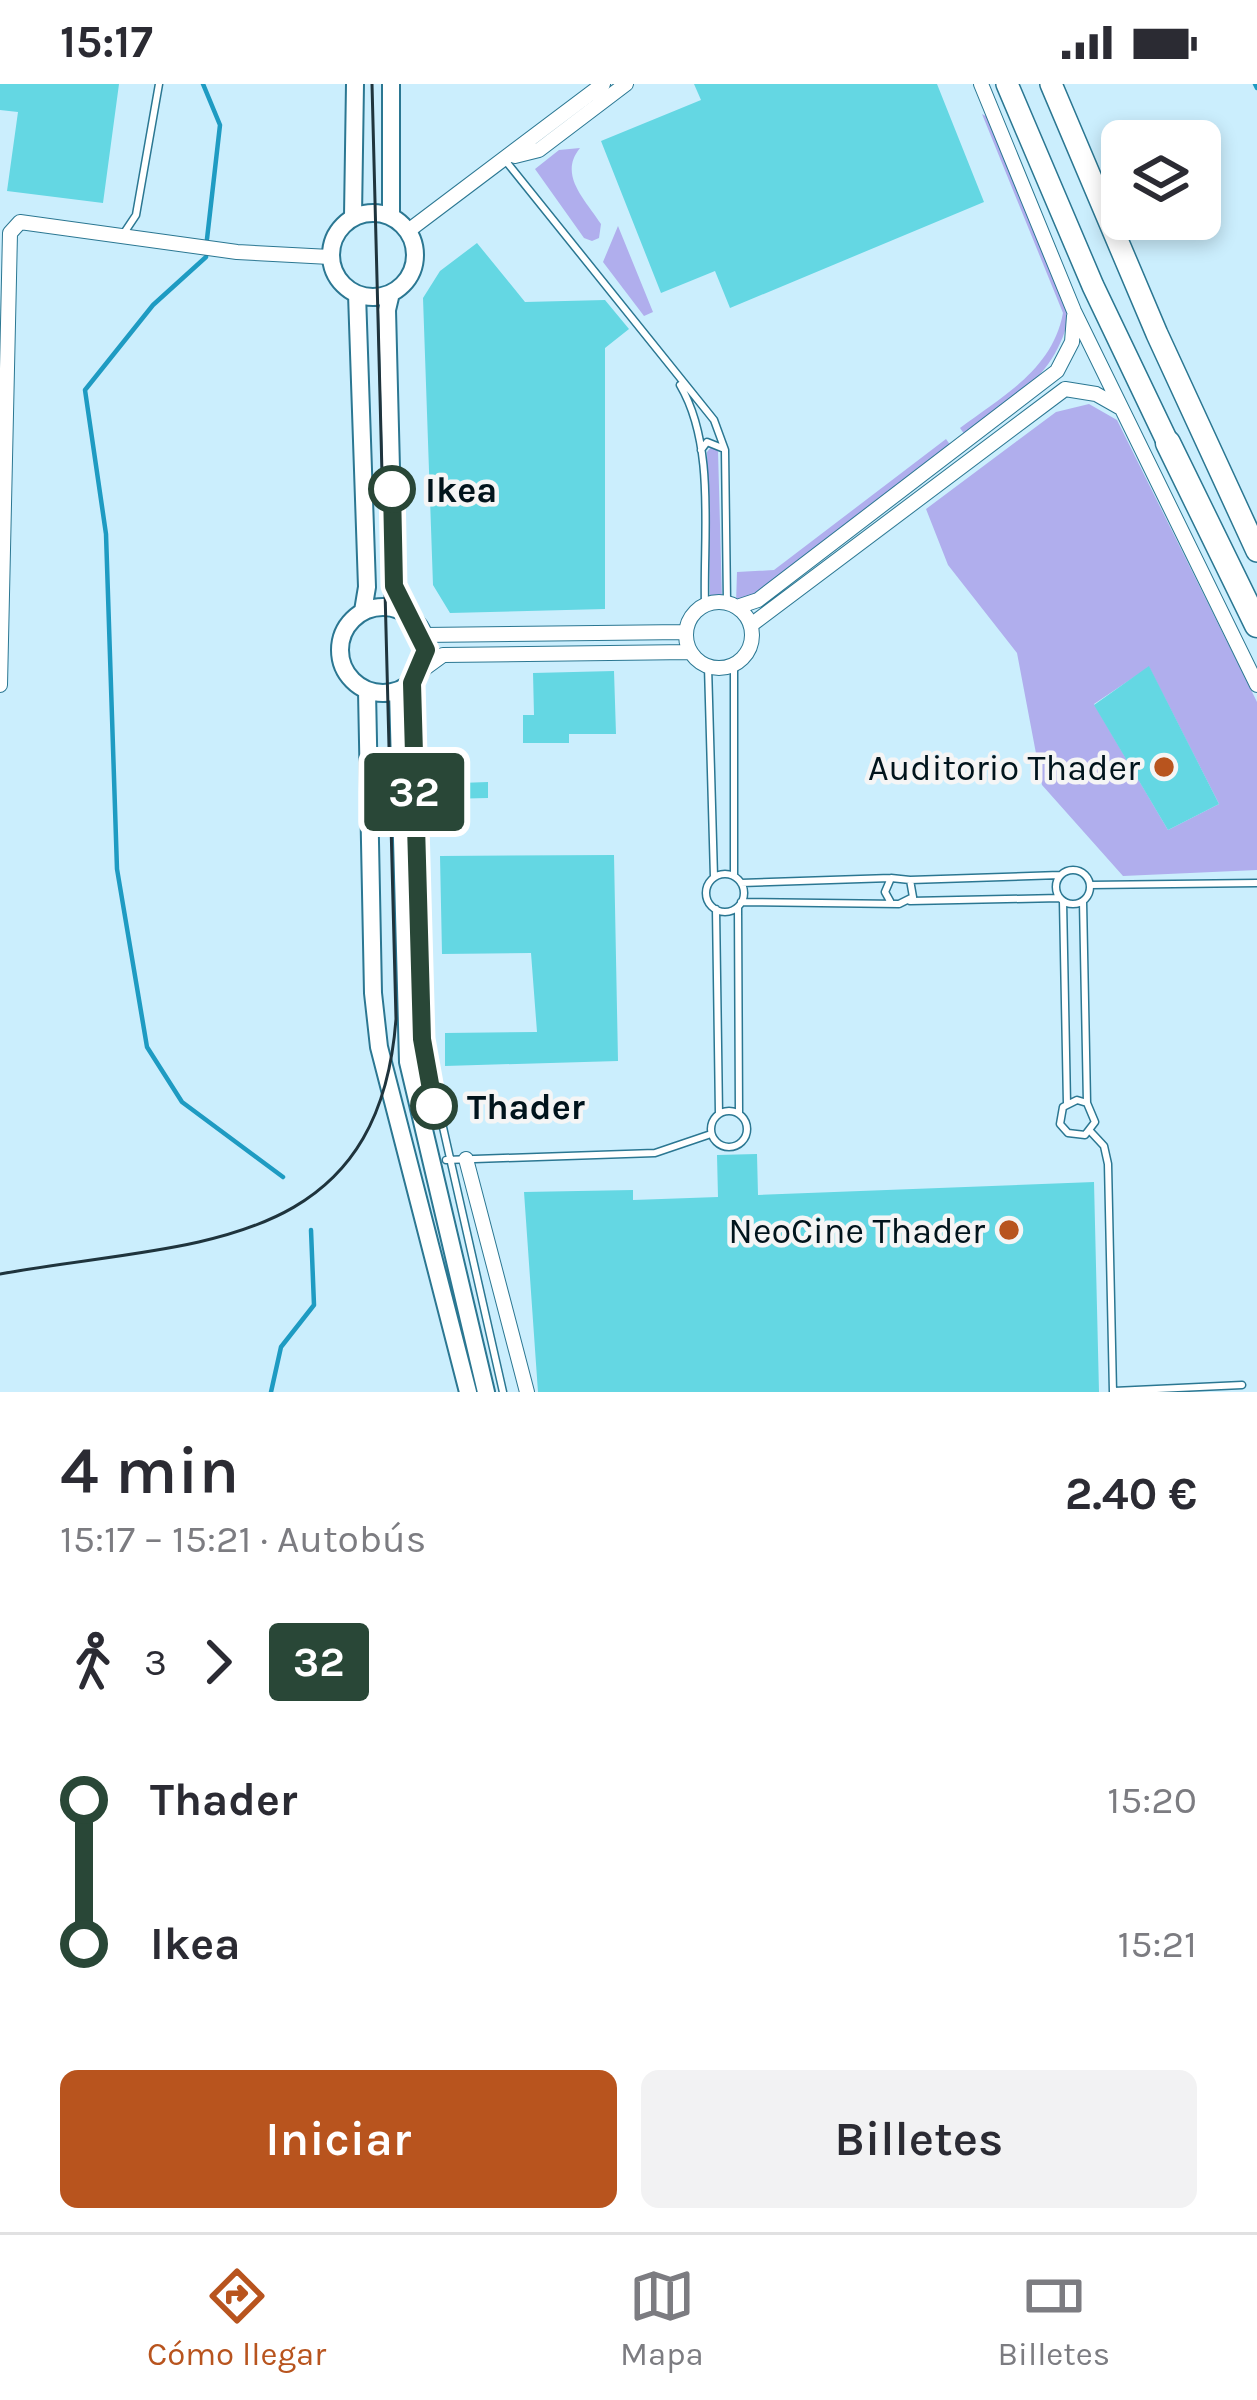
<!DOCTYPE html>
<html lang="es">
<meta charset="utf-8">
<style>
body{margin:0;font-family:Karla,sans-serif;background:#f2f2f3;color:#2b2b33;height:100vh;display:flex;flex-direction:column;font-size:45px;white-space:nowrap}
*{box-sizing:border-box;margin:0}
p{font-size:39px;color:#7c7c81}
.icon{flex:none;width:66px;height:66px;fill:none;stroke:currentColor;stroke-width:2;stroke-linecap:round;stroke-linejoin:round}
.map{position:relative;height:1308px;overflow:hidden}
.panel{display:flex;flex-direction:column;background:#fff;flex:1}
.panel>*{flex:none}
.badge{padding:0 24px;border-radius:9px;font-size:42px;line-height:78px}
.controls{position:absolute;left:1101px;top:36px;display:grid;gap:24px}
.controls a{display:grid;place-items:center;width:120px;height:120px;border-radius:18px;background:#fff;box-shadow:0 6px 18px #0003;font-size:60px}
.map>.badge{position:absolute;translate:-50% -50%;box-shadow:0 0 0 6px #fff}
.legs{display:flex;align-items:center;gap:18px;height:132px;padding:0 60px;font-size:39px}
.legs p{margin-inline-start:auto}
.overview{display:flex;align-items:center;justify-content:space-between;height:204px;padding:0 60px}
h1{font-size:66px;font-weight:600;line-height:90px}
.primary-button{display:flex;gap:24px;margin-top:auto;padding:24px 60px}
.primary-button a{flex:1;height:138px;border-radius:18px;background:#b8541e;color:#fff;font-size:48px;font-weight:600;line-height:138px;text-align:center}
.primary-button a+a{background:#f2f2f3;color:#2b2b33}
ul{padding:0 60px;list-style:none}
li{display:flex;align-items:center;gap:42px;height:144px;font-size:45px}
li i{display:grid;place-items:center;width:18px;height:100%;margin:0 15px;background:currentColor}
li i::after{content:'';width:30px;height:30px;margin:-15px;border:9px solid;border-radius:50%;background:#fff}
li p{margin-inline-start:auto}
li:first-child i{background:linear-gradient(#0000 50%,currentColor 0)}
li:last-child i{background:linear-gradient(currentColor 50%,#0000 0)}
.status{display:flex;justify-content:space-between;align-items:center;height:84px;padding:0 60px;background:#fff;direction:ltr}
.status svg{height:33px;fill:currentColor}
.dock{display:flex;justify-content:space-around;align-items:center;height:168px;border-top:3px solid #e1e1e2;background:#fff;font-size:33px;color:#7c7c81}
.dock a{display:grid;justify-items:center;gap:6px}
.dock .current{color:#b8541e}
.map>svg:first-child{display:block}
.green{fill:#b0aeed;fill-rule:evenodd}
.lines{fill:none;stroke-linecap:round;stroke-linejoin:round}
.stream{stroke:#1e9bc2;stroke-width:4.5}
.building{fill:#64d7e3}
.service-casing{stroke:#2b7792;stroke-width:9}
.minor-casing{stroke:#2b7792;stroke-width:16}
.tertiary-casing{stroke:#2b7792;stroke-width:20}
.primary-casing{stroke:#2b7792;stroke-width:24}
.motorway-casing{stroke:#2b7792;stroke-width:27}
.service{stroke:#fff;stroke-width:6}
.minor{stroke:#fff;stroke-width:14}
.tertiary{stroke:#fff;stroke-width:16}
.primary{stroke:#fff;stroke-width:21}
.motorway{stroke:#fff;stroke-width:24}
.tram{stroke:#1f343d;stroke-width:3}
.line-1-casing{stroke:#fff;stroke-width:27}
.line-1{stroke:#294737;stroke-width:18}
.stop-1-dot{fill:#fff;stroke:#294737;stroke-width:6}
.poi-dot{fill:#b8541e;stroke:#f5f5f5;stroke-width:4.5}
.labels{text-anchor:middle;stroke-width:9;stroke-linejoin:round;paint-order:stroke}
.stop-label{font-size:36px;font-weight:bold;fill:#01141c;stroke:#f5f5f5;text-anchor:start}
.poi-label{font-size:36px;fill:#01141c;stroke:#f5f5f5;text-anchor:end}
</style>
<div class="status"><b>15:17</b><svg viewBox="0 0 49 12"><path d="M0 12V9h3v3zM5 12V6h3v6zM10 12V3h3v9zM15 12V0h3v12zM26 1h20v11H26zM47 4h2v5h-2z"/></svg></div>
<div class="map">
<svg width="1257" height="1308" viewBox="0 0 1257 1308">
<rect width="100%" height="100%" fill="#cbeefd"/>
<path class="green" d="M982,30L989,34L1069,233C1054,295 1013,314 965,351L960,344C1004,311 1052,286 1063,229Z
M580,64C558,91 585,115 601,140L599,154L592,157L584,154L535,85L559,66Z
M618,142L653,228L644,232L603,178Z
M1089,320L1117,336L1257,618V786L1123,792L1042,701L1017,569L948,481L926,425L1056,328ZM1149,583L1219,720L1168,746L1094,620Z
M946,355L951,362L751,515L736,519L737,488L774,486Z
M712,362L718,366L722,515H710L707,368Z"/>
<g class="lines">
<path class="stream" d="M203,0L220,41L207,155
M1255,0L1257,4
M206,173L153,221L85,306L106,450L117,785L147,963L182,1018L283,1093
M271,1308L281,1263L314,1221L311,1146"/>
</g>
<path class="building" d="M0,0H119L103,119L7,107L18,28L0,26Z
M694,0H937L984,118L730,224L715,187L661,209L601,57L701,16Z
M477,159L525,218L605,216L629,245L605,264V525L450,529L433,501L423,214L440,187Z
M1149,582L1219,720L1168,746L1094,621Z
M614,587L616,650H569V659H523V631H534L533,589Z
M456,673L460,699L488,698V714L446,715L439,674Z
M614,771L618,977L445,982V949L537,948L531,869L442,870L440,772Z
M757,1070L758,1111L1094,1098L1099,1308H538L524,1108L633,1106V1116L718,1113L717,1071Z"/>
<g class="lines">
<g class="service-casing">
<path id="service" d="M505,76L714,336L725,366L727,518
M124,149L136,131L159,0
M680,301C716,362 703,452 705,520
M701,366L707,358L722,364
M708,582L714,793
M412,599L423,955L503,1308
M1056 803a17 17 0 1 1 34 0a17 17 0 1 1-34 0Z
M706 809a19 19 0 1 1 38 0a19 19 0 1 1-38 0Z
M734,792V580
M910,796L1060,791
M741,799L891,794
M1090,801L1257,799
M910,817L1060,814
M1063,817L1067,1020
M1083,817L1087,1019L1095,1038L1085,1051L1068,1049L1060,1040L1063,1023L1077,1016L1087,1019
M741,818L899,820L913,813L910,796L891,794L885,808L890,817
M738,823L739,1029
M716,825L719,1030
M711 1045a18 18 0 1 1 36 0a18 18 0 1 1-36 0Z
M1091,1048L1104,1062L1108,1080L1113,1308
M446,1076L655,1069L711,1050
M1114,1307L1242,1301"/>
</g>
<g class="minor-casing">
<path id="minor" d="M981,0L1074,227L1257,601
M515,72L539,66L626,0
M408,147L603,0
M686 551a33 33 0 1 1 66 0a33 33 0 1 1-66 0Z
M737,523L758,516L1057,287L1072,258L1074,232
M751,541L1065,305L1096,310L1119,323
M423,551L685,548
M421,587L443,571L690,568
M0,601L10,149L20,138L237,168L330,173
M466,1075L527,1308"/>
</g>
<g class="tertiary-casing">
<path id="tertiary" d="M391,0V132
M331 171a42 42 0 1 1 84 0a42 42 0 1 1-84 0Z
M353,132L355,0
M391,209L387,226L394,503L404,529
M357,210L367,503L363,527
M340 566a43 43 0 1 1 86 0a43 43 0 1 1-86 0Z
M367,607L373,909L379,963L468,1308
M398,607L408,978L486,1308"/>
</g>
<g class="primary-casing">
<path id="primary" d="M1007,0L1093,202L1168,359
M1051,0L1157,250L1257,467"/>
</g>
<g class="motorway-casing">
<path id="motorway" d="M1168,359L1257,541"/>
</g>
<use href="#service" class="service"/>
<use href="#minor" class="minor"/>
<use href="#tertiary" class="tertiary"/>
<use href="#primary" class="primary"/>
<use href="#motorway" class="motorway"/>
<path class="tram" d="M0,1190C184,1156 378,1174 396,935L372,0"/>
</g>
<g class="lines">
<g class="line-1-casing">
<path id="line-1" d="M392,405L394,502L426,566L412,599L422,955L434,1022"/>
</g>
<use href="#line-1" class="line-1"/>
</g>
<g class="stop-1-dot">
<circle cx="392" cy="405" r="21"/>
<circle cx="434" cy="1022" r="21"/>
</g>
<g class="poi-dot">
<circle cx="1164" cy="683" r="12"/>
<circle cx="1009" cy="1146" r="12"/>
</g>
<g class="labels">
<g class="stop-label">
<text x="425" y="418">Ikea</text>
<text x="467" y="1035">Thader</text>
</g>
<g class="poi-label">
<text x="1140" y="696">Auditorio Thader</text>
<text x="985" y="1159">NeoCine Thader</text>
</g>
</g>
</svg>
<div class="controls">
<a><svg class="icon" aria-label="layers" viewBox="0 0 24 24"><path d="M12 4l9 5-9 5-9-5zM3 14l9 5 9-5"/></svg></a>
</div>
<b class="badge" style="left:414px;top:708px;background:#294737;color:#fff">32</b>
</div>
<section class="panel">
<div class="overview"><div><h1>4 min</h1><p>15:17 – 15:21 · Autobús</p></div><b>2.40 €</b></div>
<div class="legs"><svg class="icon" aria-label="walk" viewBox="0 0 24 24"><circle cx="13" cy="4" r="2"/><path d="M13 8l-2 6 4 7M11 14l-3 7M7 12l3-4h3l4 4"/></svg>3<svg class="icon" aria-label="forward" viewBox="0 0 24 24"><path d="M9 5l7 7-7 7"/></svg><b class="badge" style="background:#294737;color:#fff">32</b></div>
<ul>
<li><i style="color:#294737"></i><b>Thader</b><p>15:20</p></li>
<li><i style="color:#294737"></i><b>Ikea</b><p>15:21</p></li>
</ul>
<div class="primary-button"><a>Iniciar</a><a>Billetes</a></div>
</section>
<nav class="dock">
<a class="current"><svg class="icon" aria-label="directions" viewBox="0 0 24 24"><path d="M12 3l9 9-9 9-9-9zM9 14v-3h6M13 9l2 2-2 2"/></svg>Cómo llegar</a>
<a><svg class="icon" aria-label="map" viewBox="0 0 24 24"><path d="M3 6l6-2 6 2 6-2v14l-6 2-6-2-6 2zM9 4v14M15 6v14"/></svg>Mapa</a>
<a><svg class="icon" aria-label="tickets" viewBox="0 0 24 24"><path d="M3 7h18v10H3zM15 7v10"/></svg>Billetes</a>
</nav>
